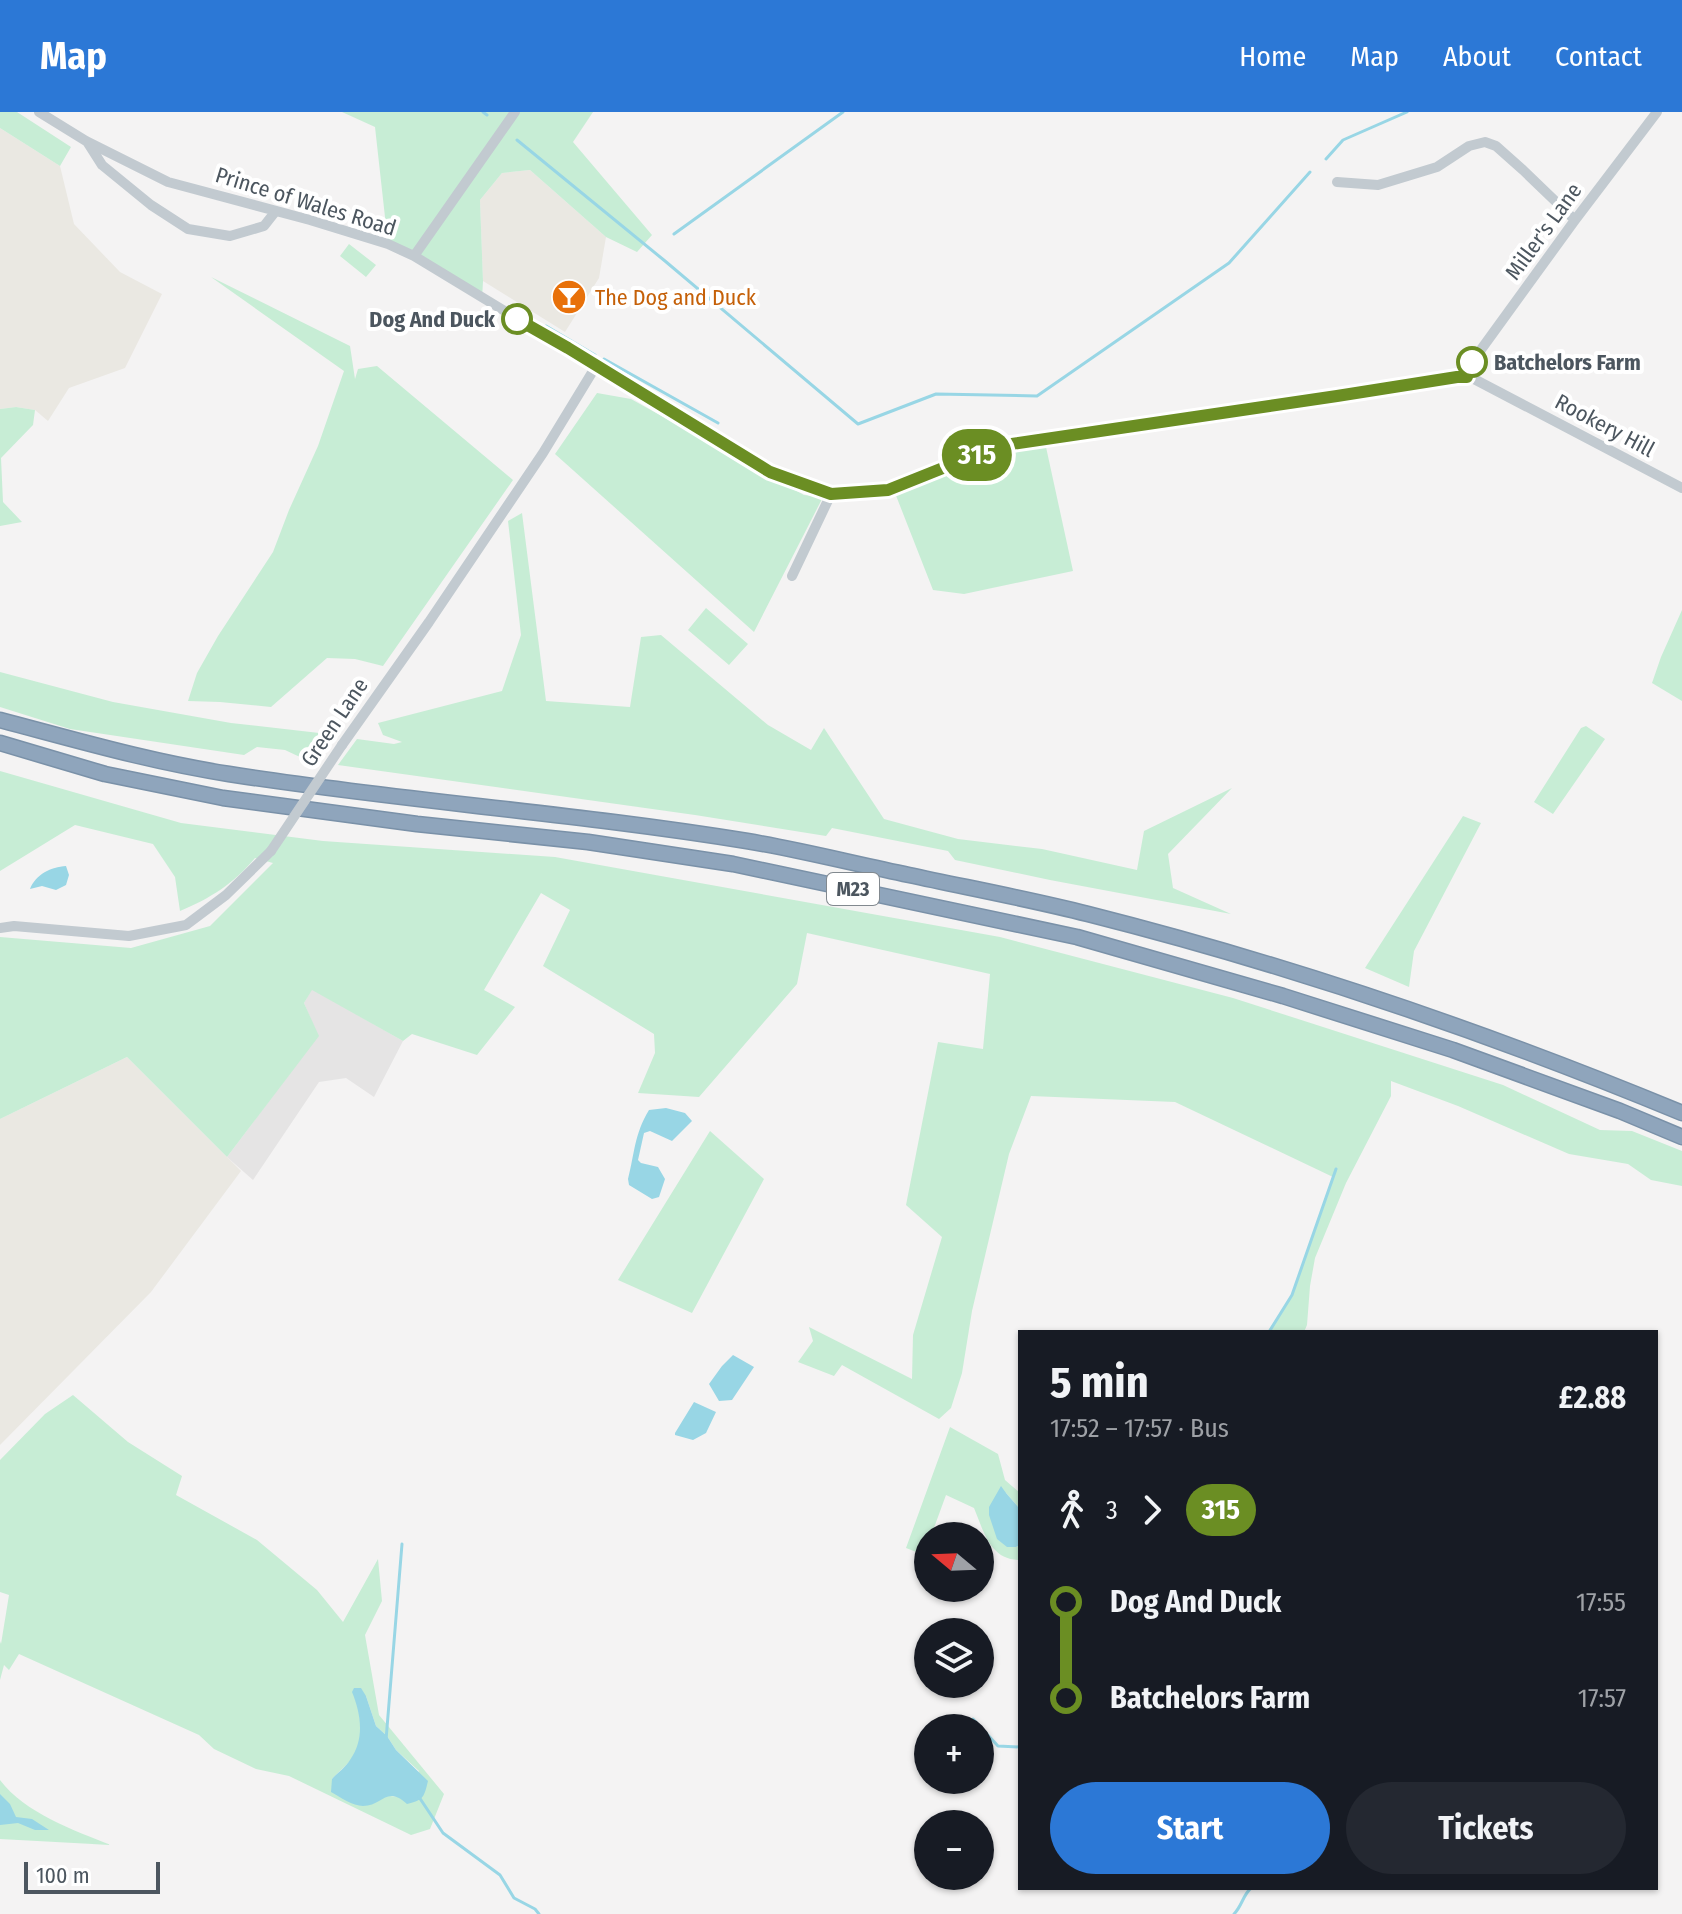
<!DOCTYPE html>
<meta charset="utf-8">
<style>
body{margin:0;font-family:"Fira Sans Condensed",sans-serif;background:#242831;color:#f1f3f6;height:100vh;display:flex;flex-direction:column;font-size:30px;white-space:nowrap}
*{box-sizing:border-box;margin:0}
p{font-size:26px;color:#9ea1a6}
.icon{flex:none;width:44px;height:44px;fill:none;stroke:currentColor;stroke-width:2;stroke-linecap:round;stroke-linejoin:round}
.map{position:relative;flex:1;overflow:hidden}
.details{position:absolute;left:1018px;top:1218px;width:640px;height:560px;display:flex;flex-direction:column;background:#171b24;border-radius:0px;box-shadow:0 2px 6px #0004}
.details>*{flex:none}
.badge{padding:0 16px;border-radius:26px;font-size:28px;line-height:52px}
.needle{width:52px;rotate:289deg}
.fabs{position:absolute;left:914px;top:1410px;display:grid;gap:16px}
.fabs a{display:grid;place-items:center;width:80px;height:80px;border-radius:50%;background:#171b24;box-shadow:0 2px 6px #0004;font-size:40px}
.scale{position:absolute;left:24px;bottom:20px;width:136px;box-sizing:border-box;padding-left:8px;border:4px solid #4c565f;border-top:0;font-size:22px;line-height:28px;white-space:nowrap;color:#4c565f;-webkit-text-stroke:6px #fff;paint-order:stroke}
.map>.badge{position:absolute;translate:-50% -50%;box-shadow:0 0 0 4px #fff}
.legs{display:flex;align-items:center;gap:12px;height:88px;padding:0 32px;font-size:26px}
.legs p{margin-inline-start:auto}
.overview{display:flex;align-items:center;justify-content:space-between;height:136px;padding:0 32px}
h1{font-size:44px;font-weight:700;line-height:60px}
.action{display:flex;gap:16px;margin-top:auto;padding:16px 32px}
.action a{flex:1;height:92px;border-radius:48px;background:#2c78d6;color:#fff;font-size:32px;font-weight:700;line-height:92px;text-align:center}
.action a+a{background:#242831;color:#f1f3f6}
ul{padding:0 32px;list-style:none}
li{display:flex;align-items:center;gap:28px;height:96px;font-size:30px}
li i{display:grid;place-items:center;width:12px;height:100%;margin:0 10px;background:currentColor}
li i::after{content:'';width:20px;height:20px;margin:-10px;border:6px solid;border-radius:50%;background:#171b24}
li p{margin-inline-start:auto}
li:first-child i{background:linear-gradient(#0000 50%,currentColor 0)}
li:last-child i{background:linear-gradient(currentColor 50%,#0000 0)}
header{display:flex;align-items:center;gap:48px;box-sizing:border-box;height:112px;padding:0 40px;background:#2c78d6;color:#fff}
header strong{font-size:38px}
nav{display:flex;gap:44px;margin-inline-start:auto;font-size:28px}
.map>svg:first-child{display:block}
.commercial{fill:#eae8e2}
.education{fill:#e5e4e4}
.green{fill:#c7edd5;fill-rule:evenodd}
.water{fill:#98d6e5}
.lines{fill:none;stroke-linecap:round;stroke-linejoin:round}
.stream{stroke:#98d6e5;stroke-width:3}
.highway-casing{stroke:#7a91a8;stroke-width:17}
.minor{stroke:#c2cad0;stroke-width:10}
.highway{stroke:#8fa5bc;stroke-width:14}
.minor-bridge{stroke:#c2cad0;stroke-width:10}
.line-1-casing{stroke:#fff;stroke-width:18}
.line-1{stroke:#6b8e23;stroke-width:12}
.stop-1-dot{fill:#fff;stroke:#6b8e23;stroke-width:4}
.labels{text-anchor:middle;stroke-width:8;stroke-linejoin:round;paint-order:stroke}
.shield{fill:#fff;stroke:#82898f;stroke-width:2}
.shield-label{font-size:20px;font-weight:bold;fill:#4c565f}
.street-label{font-size:22px;fill:#4c565f;stroke:#fff}
.food-label{font-size:22px;fill:#c56008;stroke:#fff;text-anchor:start}
.stop-label{font-size:22px;font-weight:bold;fill:#4c565f;stroke:#fff;text-anchor:end}
</style>
<header>
<strong>Map</strong>
<nav><a>Home</a><a>Map</a><a>About</a><a>Contact</a></nav>
</header>
<div class="map">
<svg width="1682" height="1802" viewBox="0 0 1682 1802">
<rect width="100%" height="100%" fill="#f4f3f3"/>
<path class="commercial" d="M0,16L60,54L74,112L120,160L162,182L125,256L69,276L48,309L35,298L16,295L0,297Z
M530,58L606,125L599,166L565,220L483,169L480,88L502,61Z
M127,945L241,1059L151,1180L0,1333V1007Z"/>
<path class="education" d="M312,877L403,929L374,985L346,966L319,970L253,1068L227,1045L318,924L304,891Z"/>
<path class="green" d="M0,0H17L71,35L60,54L0,16Z
M342,0H593L573,30L652,123L637,140L606,125L530,58L502,61L480,88L483,169L482,187L388,132L375,15Z
M349,132L376,153L366,165L340,144Z
M211,165L350,234L355,267L358,257L377,254L513,368L383,554L355,547L327,546L271,595L220,590L188,589L197,561L218,524L273,440L289,398L318,334L344,259Z
M597,281L631,287L804,383L823,385L754,520L555,342Z
M16,295L35,298L33,313L1,346L3,390L22,410L0,414V297Z
M1046,335L1073,459L964,482L933,478L895,381L999,341Z
M522,401L546,589L630,595L641,525L661,523L768,613L811,638L824,616L884,707L958,727L1042,737L1137,758L1144,719L1232,676L1168,742L1173,776L1231,802L1050,768L955,748L948,739L832,716L826,724L695,703L338,653L357,627L394,632L402,630L383,623L378,611L502,579L521,523L508,409Z
M706,496L748,532L729,553L688,518Z
M1682,498V589L1652,571L1661,545Z
M0,560L113,590L231,611L328,622L317,653L285,638L257,635L244,643L70,617L0,595Z
M1586,614L1605,627L1553,702L1534,690L1581,616Z
M0,659L181,711L323,729L555,745L1000,825L1233,886L1503,973L1600,1018L1632,1019L1682,1039V1074L1651,1068L1628,1052L1569,1042L1458,994L1391,969V984L1346,1071L1315,1146L1310,1174L1307,1213L1304,1220H1267L1290,1187L1333,1065L1175,990L1031,984L1009,1042L972,1199L962,1261L951,1296L939,1307L842,1253L834,1264L798,1250L813,1229L809,1215L912,1267L913,1223L942,1125L906,1093L938,930L983,937L990,862L807,821L797,872L699,985L638,981L655,941L654,922L543,854L570,798L541,781L484,878L515,895L477,943L412,922L403,929L312,878L304,891L319,924L227,1045L127,945L0,1007V825L131,836L210,814L273,751L255,746C233,772 211,786 180,799L175,765L153,732L75,713L0,759Z
M1463,704L1481,711L1414,839L1409,875L1365,856Z
M710,1019L764,1067L692,1201L618,1168Z
M73,1283L128,1330L182,1364L176,1383L257,1428L317,1478L343,1510L378,1447L382,1489L365,1523L379,1603L444,1682L430,1717L411,1723L289,1664L256,1657L214,1637L199,1623L19,1542L9,1558L4,1553L0,1568V1529L1,1532L9,1483L0,1480V1348L45,1302ZM353,1580L366,1584L376,1614L387,1624L396,1638L419,1659L401,1686C391,1683 385,1683 376,1690L332,1667C337,1661 345,1655 350,1649C366,1628 361,1602 353,1580Z
M950,1315L998,1342L1005,1368L1020,1381V1397L1006,1381L1016,1435L1020,1433V1448C990,1448 984,1420 974,1396L946,1383L931,1424H928V1432L924,1443L906,1436Z
M0,1668C25,1701 73,1718 111,1733L0,1727Z"/>
<path class="water" d="M66,754L69,763L66,773L56,778L42,774L30,777C36,762 51,755 66,754Z
M666,996L685,1001L692,1009L672,1029L650,1019L644,1021L638,1048L641,1051L658,1055L665,1067L659,1085L652,1087L629,1073L628,1067C635,1040 634,1023 649,998Z
M733,1243L754,1255L732,1288L719,1289L709,1272L722,1254Z
M694,1290L716,1300L706,1321L693,1328L675,1323V1321Z
M1001,1374L1006,1381L1020,1397V1433L1016,1435H1007L997,1427L989,1403V1395Z
M354,1576H361L366,1584L376,1614L387,1624L396,1638L428,1669C424,1685 424,1688 407,1692C386,1673 383,1694 363,1694C353,1694 340,1685 331,1680L332,1667C337,1661 346,1655 350,1648C365,1627 361,1602 352,1580Z
M0,1682L10,1692L16,1705L32,1707L49,1718H35L18,1711L0,1713Z"/>
<g class="lines">
<path class="stream" d="M483,0L487,3
M517,28L665,149L858,312L936,282L1037,284L1229,151L1310,60
M1326,47L1343,28L1407,0
M674,122L843,0
M546,214L595,243
M604,247L718,311
M1269,1220L1292,1183L1336,1057
M973,1607L998,1634L1020,1635
M386,1628L402,1432
M419,1685L443,1721L500,1763L514,1786L535,1797L539,1802
M1234,1802C1242,1794 1243,1783 1251,1776"/>
<g class="highway-casing">
<path id="highway" d="M0,608C76,628 151,650 229,662C401,689 575,701 747,729C801,738 855,752 909,763C969,776 1029,787 1088,802C1290,853 1489,921 1682,1001
M0,631L105,662L223,686L417,712L588,730L733,752L1077,825L1283,884L1453,938L1620,999L1682,1025"/>
</g>
<path class="minor" d="M39,0L86,29L168,70L310,108L388,132L414,144L770,360L831,382L888,378L998,334L1337,284L1457,265L1474,267L1682,376
M88,31L102,53L151,93L188,117L230,124L264,114L275,100
M1337,70L1378,73L1437,55L1469,34L1485,30L1496,34L1523,58L1575,108
M414,144L515,0
M1467,265L1472,250L1575,108L1657,0
M792,464L831,382
M342,633L429,510L543,341L596,254
M0,816L14,814L129,824L186,813L226,783L271,739"/>
<use href="#highway" class="highway"/>
<path class="minor-bridge" d="M271,739L342,633"/>
</g>
<g class="lines">
<g class="line-1-casing">
<path id="line-1" d="M517,207L568,236L770,360L831,382L888,378L998,334L1337,284L1457,265H1467V259L1472,250"/>
</g>
<use href="#line-1" class="line-1"/>
</g>
<defs>
<g id="bar-disc" transform="scale(1.8)"><circle r="9.5" fill="#e8710a" stroke="#fff"/><path d="M-6-5H6L.8 .8V4.5H3.5V6h-7V4.5H-.8V.8Z" fill="#fff"/></g>
</defs>
<g fill-rule="evenodd">
<use href="#bar-disc" x="569" y="185"/>
</g>
<g class="stop-1-dot">
<circle cx="517" cy="207" r="14"/>
<circle cx="1472" cy="250" r="14"/>
</g>
<g class="labels">
<rect class="shield" x="827" y="761" width="52" height="32" rx="6"/>
<g class="shield-label">
<text x="853" y="784">M23</text>
</g>
<g class="street-label">
<text transform="translate(306 89) rotate(17)" y="8">Prince of Wales Road</text>
<text transform="translate(1543 119) rotate(-54)" y="8">Miller's Lane</text>
<text transform="translate(1605 313) rotate(28)" y="8">Rookery Hill</text>
<text transform="translate(334 610) rotate(-56)" y="8">Green Lane</text>
</g>
<g class="food-label">
<text x="595" y="193">The Dog and Duck</text>
</g>
<g class="stop-label">
<text x="495" y="215">Dog And Duck</text>
<text x="1494" y="258" text-anchor="start">Batchelors Farm</text>
</g>
</g>
</svg>
<div class="fabs">
<a><svg class="needle" viewBox="-14 -14 28 28"><path d="M0-13l5 13h-10z" fill="#e53935"/><path d="M0 13l5-13h-10z" fill="#9ea1a6"/></svg></a>
<a><svg class="icon" aria-label="layers" viewBox="0 0 24 24"><path d="M12 4l9 5-9 5-9-5zM3 14l9 5 9-5"/></svg></a>
<a>+</a>
<a>−</a>
</div>
<div class="scale">100 m</div>
<b class="badge" style="left:977px;top:343px;background:#6b8e23;color:#fff">315</b>
<section class="details">
<div class="overview"><div><h1>5 min</h1><p>17:52 – 17:57 · Bus</p></div><b>£2.88</b></div>
<div class="legs"><svg class="icon" aria-label="walk" viewBox="0 0 24 24"><circle cx="13" cy="4" r="2"/><path d="M13 8l-2 6 4 7M11 14l-3 7M7 12l3-4h3l4 4"/></svg>3<svg class="icon" aria-label="forward" viewBox="0 0 24 24"><path d="M9 5l7 7-7 7"/></svg><b class="badge" style="background:#6b8e23;color:#fff">315</b></div>
<ul>
<li><i style="color:#6b8e23"></i><b>Dog And Duck</b><p>17:55</p></li>
<li><i style="color:#6b8e23"></i><b>Batchelors Farm</b><p>17:57</p></li>
</ul>
<div class="action"><a>Start</a><a>Tickets</a></div>
</section>
</div>
